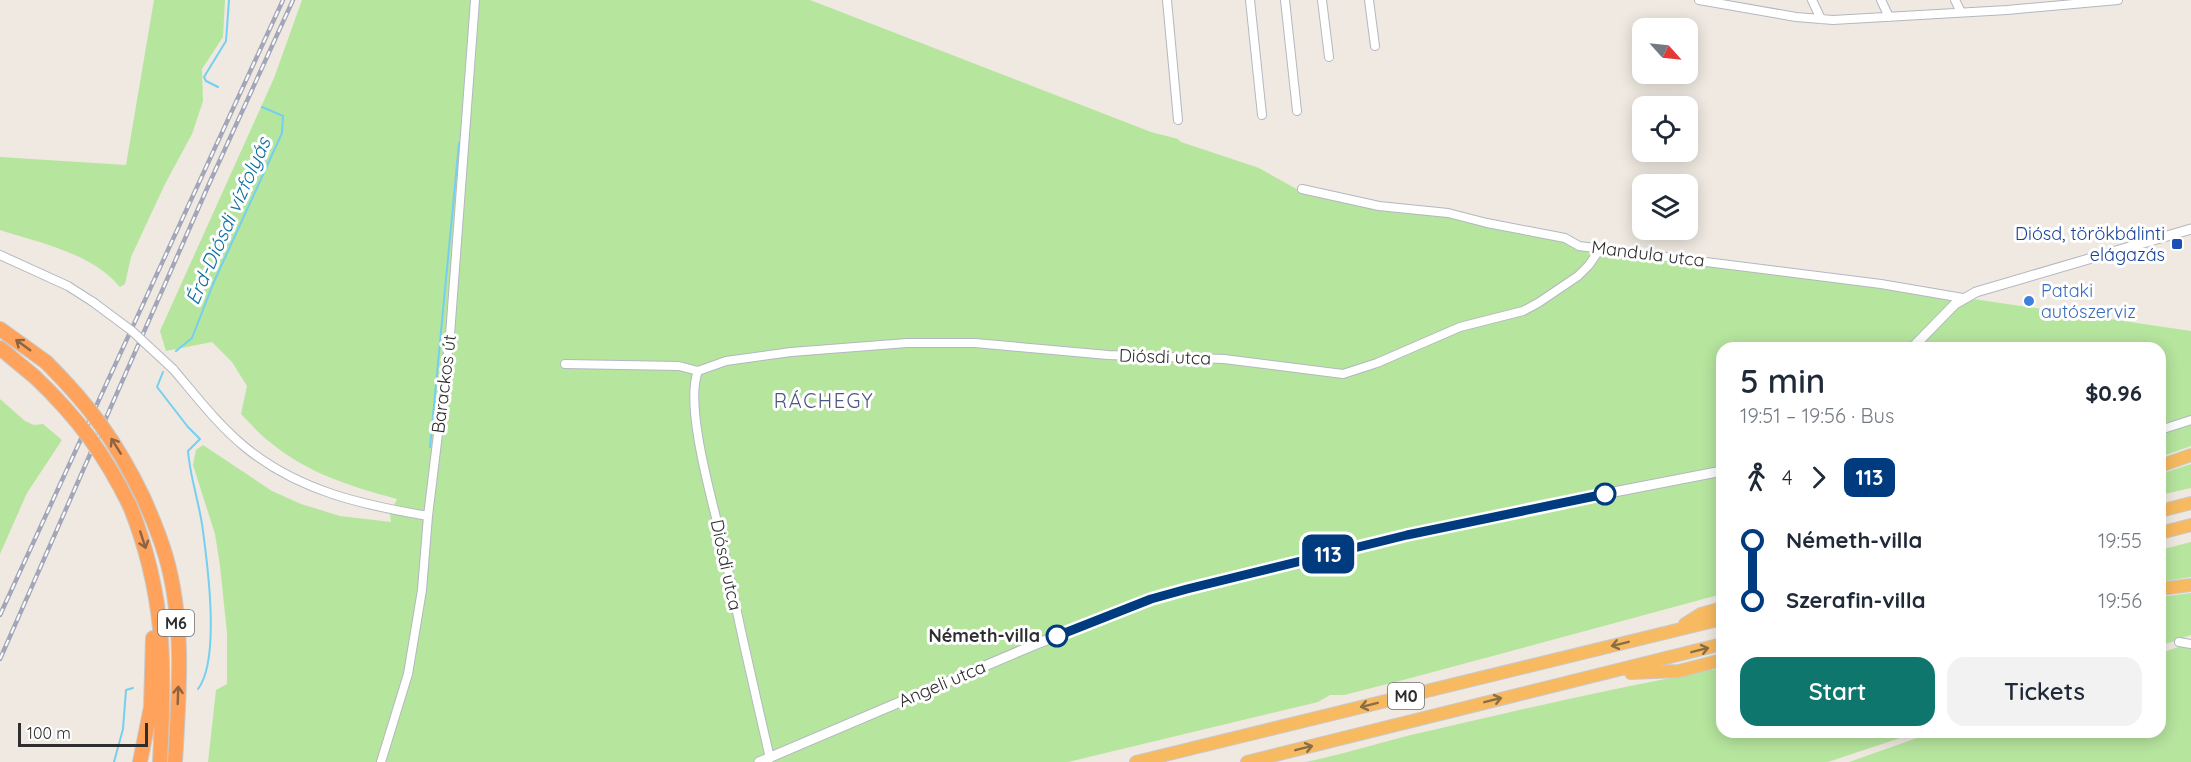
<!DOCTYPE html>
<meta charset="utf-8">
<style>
body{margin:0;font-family:Quicksand,sans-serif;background:#f2f2f3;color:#1f2937;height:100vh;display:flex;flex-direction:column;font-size:22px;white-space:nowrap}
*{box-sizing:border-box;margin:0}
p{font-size:20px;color:#747a83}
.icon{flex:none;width:33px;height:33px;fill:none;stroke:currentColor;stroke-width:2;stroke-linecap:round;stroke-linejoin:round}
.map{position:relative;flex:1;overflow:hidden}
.details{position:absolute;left:1716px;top:342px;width:450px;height:396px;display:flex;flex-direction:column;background:#fff;border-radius:18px;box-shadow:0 3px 15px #0003}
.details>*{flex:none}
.badge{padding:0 12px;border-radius:9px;font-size:21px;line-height:39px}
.needle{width:39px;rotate:117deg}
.controls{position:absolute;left:1632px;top:18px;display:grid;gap:12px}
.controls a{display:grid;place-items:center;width:66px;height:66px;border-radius:12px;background:#fff;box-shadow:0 3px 15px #0003;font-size:30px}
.scale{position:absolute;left:18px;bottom:15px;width:130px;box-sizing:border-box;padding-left:6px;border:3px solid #2e2e2e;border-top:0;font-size:16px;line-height:21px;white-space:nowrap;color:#2e2e2e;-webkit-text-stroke:4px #fff;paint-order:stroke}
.map>.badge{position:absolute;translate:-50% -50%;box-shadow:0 0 0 3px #fff}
.legs{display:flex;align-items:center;gap:9px;height:66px;padding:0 24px;font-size:20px}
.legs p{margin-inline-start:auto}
.headline{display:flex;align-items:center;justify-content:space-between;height:102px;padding:0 24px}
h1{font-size:33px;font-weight:600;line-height:45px}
.cta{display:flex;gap:12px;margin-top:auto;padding:12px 24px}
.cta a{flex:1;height:69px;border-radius:18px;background:#0f766e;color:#fff;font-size:24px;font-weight:600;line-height:69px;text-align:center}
.cta a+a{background:#f2f2f3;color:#1f2937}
ul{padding:0 24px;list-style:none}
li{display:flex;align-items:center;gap:21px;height:60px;font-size:22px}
li i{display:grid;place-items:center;width:9px;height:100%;margin:0 8px;background:currentColor}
li i::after{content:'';width:15px;height:15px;margin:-8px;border:4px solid;border-radius:50%;background:#fff}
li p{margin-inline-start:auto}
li:first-child i{background:linear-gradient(#0000 50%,currentColor 0)}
li:last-child i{background:linear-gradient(currentColor 50%,#0000 0)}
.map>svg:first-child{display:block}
.grass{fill:#b6e59e}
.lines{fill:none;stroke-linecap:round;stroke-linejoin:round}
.stream{stroke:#75cff0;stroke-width:2}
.minor-casing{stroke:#b4b7c1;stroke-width:10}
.tertiary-casing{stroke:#b4b7c1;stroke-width:11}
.trunk-casing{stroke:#c9c9c9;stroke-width:14}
.motorway-casing{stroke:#c9c9c9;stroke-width:16}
.minor{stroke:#fff;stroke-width:8}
.tertiary{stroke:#fff;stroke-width:9}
.trunk{stroke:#f8ba60;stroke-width:12}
.motorway{stroke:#ffa35c;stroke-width:14}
.rail-casing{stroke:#a3a6b8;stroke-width:4.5}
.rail{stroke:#fff;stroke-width:2;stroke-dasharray:7;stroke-linecap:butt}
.minor-bridge-casing{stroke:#b4b7c1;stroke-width:10;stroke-linecap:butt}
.motorway-bridge-casing{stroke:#c9c9c9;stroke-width:16;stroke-linecap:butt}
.minor-bridge{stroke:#fff;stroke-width:8}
.motorway-bridge{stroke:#ffa35c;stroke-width:14}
.oneway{stroke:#8c6343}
.oneway2{stroke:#896d44}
.line-1-casing{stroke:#fff;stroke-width:14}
.line-1{stroke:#003b80;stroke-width:9}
.transit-dot{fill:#1a4fb4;stroke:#fff;stroke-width:2}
.shop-dot{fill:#3f7fe0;stroke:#fff;stroke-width:2}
.stop-1-dot{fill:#fff;stroke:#003b80;stroke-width:3}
.labels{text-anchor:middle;stroke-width:6;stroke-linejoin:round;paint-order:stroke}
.shield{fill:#fff;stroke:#6d6d6d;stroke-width:1.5}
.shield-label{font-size:16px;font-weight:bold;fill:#2e2e2e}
.transit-label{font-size:18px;fill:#164399;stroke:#fff;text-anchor:end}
.street-label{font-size:18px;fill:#2e2e2e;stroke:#fff}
.shop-label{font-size:18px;fill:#366cbe;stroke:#fff;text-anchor:start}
.stop-label{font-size:18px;font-weight:bold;fill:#2e2e2e;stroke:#fff;text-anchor:end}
.water-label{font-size:20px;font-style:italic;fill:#0d6fa3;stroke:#fff}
.neighbourhood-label{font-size:20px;letter-spacing:1.5px;fill:#4d5680;stroke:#fff}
</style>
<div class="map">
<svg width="2191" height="762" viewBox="0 0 2191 762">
<rect width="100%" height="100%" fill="#efe9e1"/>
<path class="grass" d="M154,0H225L223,37L202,69L203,101L192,134L165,184L131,257L125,284L120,287C92,253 40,243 0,230V157L126,165Z
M302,0H810L1151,132L1178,139L1181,142L1259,168L1300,191L1540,233L1574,244L1953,296L2191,331V446L2160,457V348H1722V594L1407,679L1344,695H1330L1318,702L1068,762H208L216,690L227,684V633L220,566L215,534L193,465L196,450L203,445L272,491L301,504L340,516L391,522L390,514L397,499C350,486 309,474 271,443C260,435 251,424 241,414L247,386L232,362L212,342L166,351L160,331L274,78Z
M0,399L25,421L34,425L43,424L62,440L27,493L0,554Z
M2191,464V488L2160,495V474Z
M2191,542V577L2160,582V550Z
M2191,593V635L2160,646V597Z
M2191,643V762H1849L1934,732H2160V653Z
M1722,668V732H1918L1828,762H1305C1341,755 1375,744 1411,735C1514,711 1618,687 1722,668Z"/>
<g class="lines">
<path class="stream" d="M218,87L206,81L204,77L226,41L229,0
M176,351L192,338L213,284L282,133L283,116L262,107
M163,372L157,387L188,427L200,439L188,451C190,476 198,499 202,524C207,560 221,659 198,689
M430,447L459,143
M114,762L123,729L126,690L133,688"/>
<g class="minor-casing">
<path id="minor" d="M1167,0L1178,120
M1250,0L1262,115
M1285,0L1297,111
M1322,0L1329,57
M1369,0L1375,46
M1699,0L1796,17L1833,20L2007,10L2118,0
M1812,0L1821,19
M1881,0L1889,17
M1955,0L1961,12
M1302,189L1379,206L1448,213L1487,223L1565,238L1579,246L1881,284L1963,298
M0,255L68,286L93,302
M565,364L679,366L698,371L726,361L791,352L907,343H975L1108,355L1224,359L1343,374L1377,363L1460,327L1523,311L1538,303L1578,276L1589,265L1600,249
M173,369C196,396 218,425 245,447C298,491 363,505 428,516
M698,371C684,406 713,503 722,542C737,614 753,686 770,758
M2160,430L2191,420
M2179,642L2191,644
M381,762L408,674L422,590L428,516L450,335L475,0"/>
</g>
<g class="tertiary-casing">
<path id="tertiary" d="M1912,348L1955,304L1976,292L2191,229
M759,762L1034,645L1151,599L1407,535L1547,505L1722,471"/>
</g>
<g class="trunk-casing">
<path id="trunk" d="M2160,466L2191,455
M2160,511L2191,503
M2160,533L2191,525
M2160,589L2191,585
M1685,624L1701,614L1722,608
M1631,673L1679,671L1722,660
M1136,762L1722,619
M1247,762L1722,644"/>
</g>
<g class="motorway-casing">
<path id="motorway" d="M0,329L46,362
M0,348L35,377
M143,497C152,517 160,537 166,557C185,623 179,695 175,762
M130,506C166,596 165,668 160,762
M140,762L151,707L153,638"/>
</g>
<use href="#minor" class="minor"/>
<use href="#tertiary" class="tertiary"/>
<use href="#trunk" class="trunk"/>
<use href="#motorway" class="motorway"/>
<g class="rail-casing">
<path id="rail" d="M0,615L283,0
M0,659L209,184L293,0"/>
</g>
<use href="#rail" class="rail"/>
<g class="minor-bridge-casing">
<path id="minor-bridge" d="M93,302L132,331L173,369"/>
</g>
<g class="motorway-bridge-casing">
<path id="motorway-bridge" d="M46,362C90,406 116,441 143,497
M35,377C78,418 104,453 130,506"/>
</g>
<use href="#minor-bridge" class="minor-bridge"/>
<use href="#motorway-bridge" class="motorway-bridge"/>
</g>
<defs><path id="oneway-shaft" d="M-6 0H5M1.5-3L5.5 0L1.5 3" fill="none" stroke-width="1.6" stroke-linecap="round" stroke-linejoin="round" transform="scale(1.5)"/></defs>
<g class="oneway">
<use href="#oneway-shaft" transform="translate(23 345) rotate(-144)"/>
<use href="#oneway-shaft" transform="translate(116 446) rotate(-122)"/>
<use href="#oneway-shaft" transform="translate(143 540) rotate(72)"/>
<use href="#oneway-shaft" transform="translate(178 695) rotate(-88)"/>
</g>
<g class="oneway2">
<use href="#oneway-shaft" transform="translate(1620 644) rotate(166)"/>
<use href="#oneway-shaft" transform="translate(1700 650) rotate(-14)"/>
<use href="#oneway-shaft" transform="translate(1493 700) rotate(-14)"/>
<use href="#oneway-shaft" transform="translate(1369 705) rotate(166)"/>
<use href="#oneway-shaft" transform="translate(1304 748) rotate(-14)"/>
</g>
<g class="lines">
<g class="line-1-casing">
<path id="line-1" d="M1057,636L1151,599L1187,589L1407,535L1605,494"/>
</g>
<use href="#line-1" class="line-1"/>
</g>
<rect class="transit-dot" x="2171" y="238" width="12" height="12" rx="3"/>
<circle class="shop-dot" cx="2029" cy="301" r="6"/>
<g class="stop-1-dot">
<circle cx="1605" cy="494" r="10"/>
<circle cx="1057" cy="636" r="10"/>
</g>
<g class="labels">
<g class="shield">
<rect x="158" y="610" width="36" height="26" rx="4.5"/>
<rect x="1388" y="683" width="36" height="26" rx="4.5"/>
</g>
<g class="shield-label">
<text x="176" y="629">M6</text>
<text x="1406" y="702">M0</text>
</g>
<g class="transit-label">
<text x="2165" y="240">Diósd, törökbálinti<tspan x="2165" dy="21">elágazás</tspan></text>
</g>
<g class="street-label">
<text transform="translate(1648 254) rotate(7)" y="6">Mandula utca</text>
<text transform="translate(1165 357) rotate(2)" y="6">Diósdi utca</text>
<text transform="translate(444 384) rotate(-83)" y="6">Barackos út</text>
<text transform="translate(726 565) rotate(78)" y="6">Diósdi utca</text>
<text transform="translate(942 684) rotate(-23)" y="6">Angeli utca</text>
</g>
<g class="shop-label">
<text x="2041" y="297">Pataki<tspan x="2041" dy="21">autószerviz</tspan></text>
</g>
<g class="stop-label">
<text x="1040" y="642">Németh-villa</text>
</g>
<g class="water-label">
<text transform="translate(228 221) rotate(-66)" y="7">Érd-Diósdi vízfolyás</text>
</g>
<g class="neighbourhood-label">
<text x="824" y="408">RÁCHEGY</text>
</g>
</g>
</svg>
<div class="controls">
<a><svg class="needle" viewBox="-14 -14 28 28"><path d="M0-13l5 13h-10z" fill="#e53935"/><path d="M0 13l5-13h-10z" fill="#747a83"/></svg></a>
<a><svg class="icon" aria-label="locate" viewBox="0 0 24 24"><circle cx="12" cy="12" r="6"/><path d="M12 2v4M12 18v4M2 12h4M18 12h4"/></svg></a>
<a><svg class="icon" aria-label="layers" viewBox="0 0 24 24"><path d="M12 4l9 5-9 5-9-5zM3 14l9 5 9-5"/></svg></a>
</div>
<div class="scale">100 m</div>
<b class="badge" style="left:1328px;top:554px;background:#003b80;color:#fff">113</b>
<section class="details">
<div class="headline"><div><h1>5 min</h1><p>19:51 – 19:56 · Bus</p></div><b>$0.96</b></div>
<div class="legs"><svg class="icon" aria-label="walk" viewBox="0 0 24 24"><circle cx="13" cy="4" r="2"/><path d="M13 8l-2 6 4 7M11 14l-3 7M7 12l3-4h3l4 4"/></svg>4<svg class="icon" aria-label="forward" viewBox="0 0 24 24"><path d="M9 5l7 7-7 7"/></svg><b class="badge" style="background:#003b80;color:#fff">113</b></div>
<ul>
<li><i style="color:#003b80"></i><b>Németh-villa</b><p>19:55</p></li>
<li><i style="color:#003b80"></i><b>Szerafin-villa</b><p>19:56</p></li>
</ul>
<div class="cta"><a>Start</a><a>Tickets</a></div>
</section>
</div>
